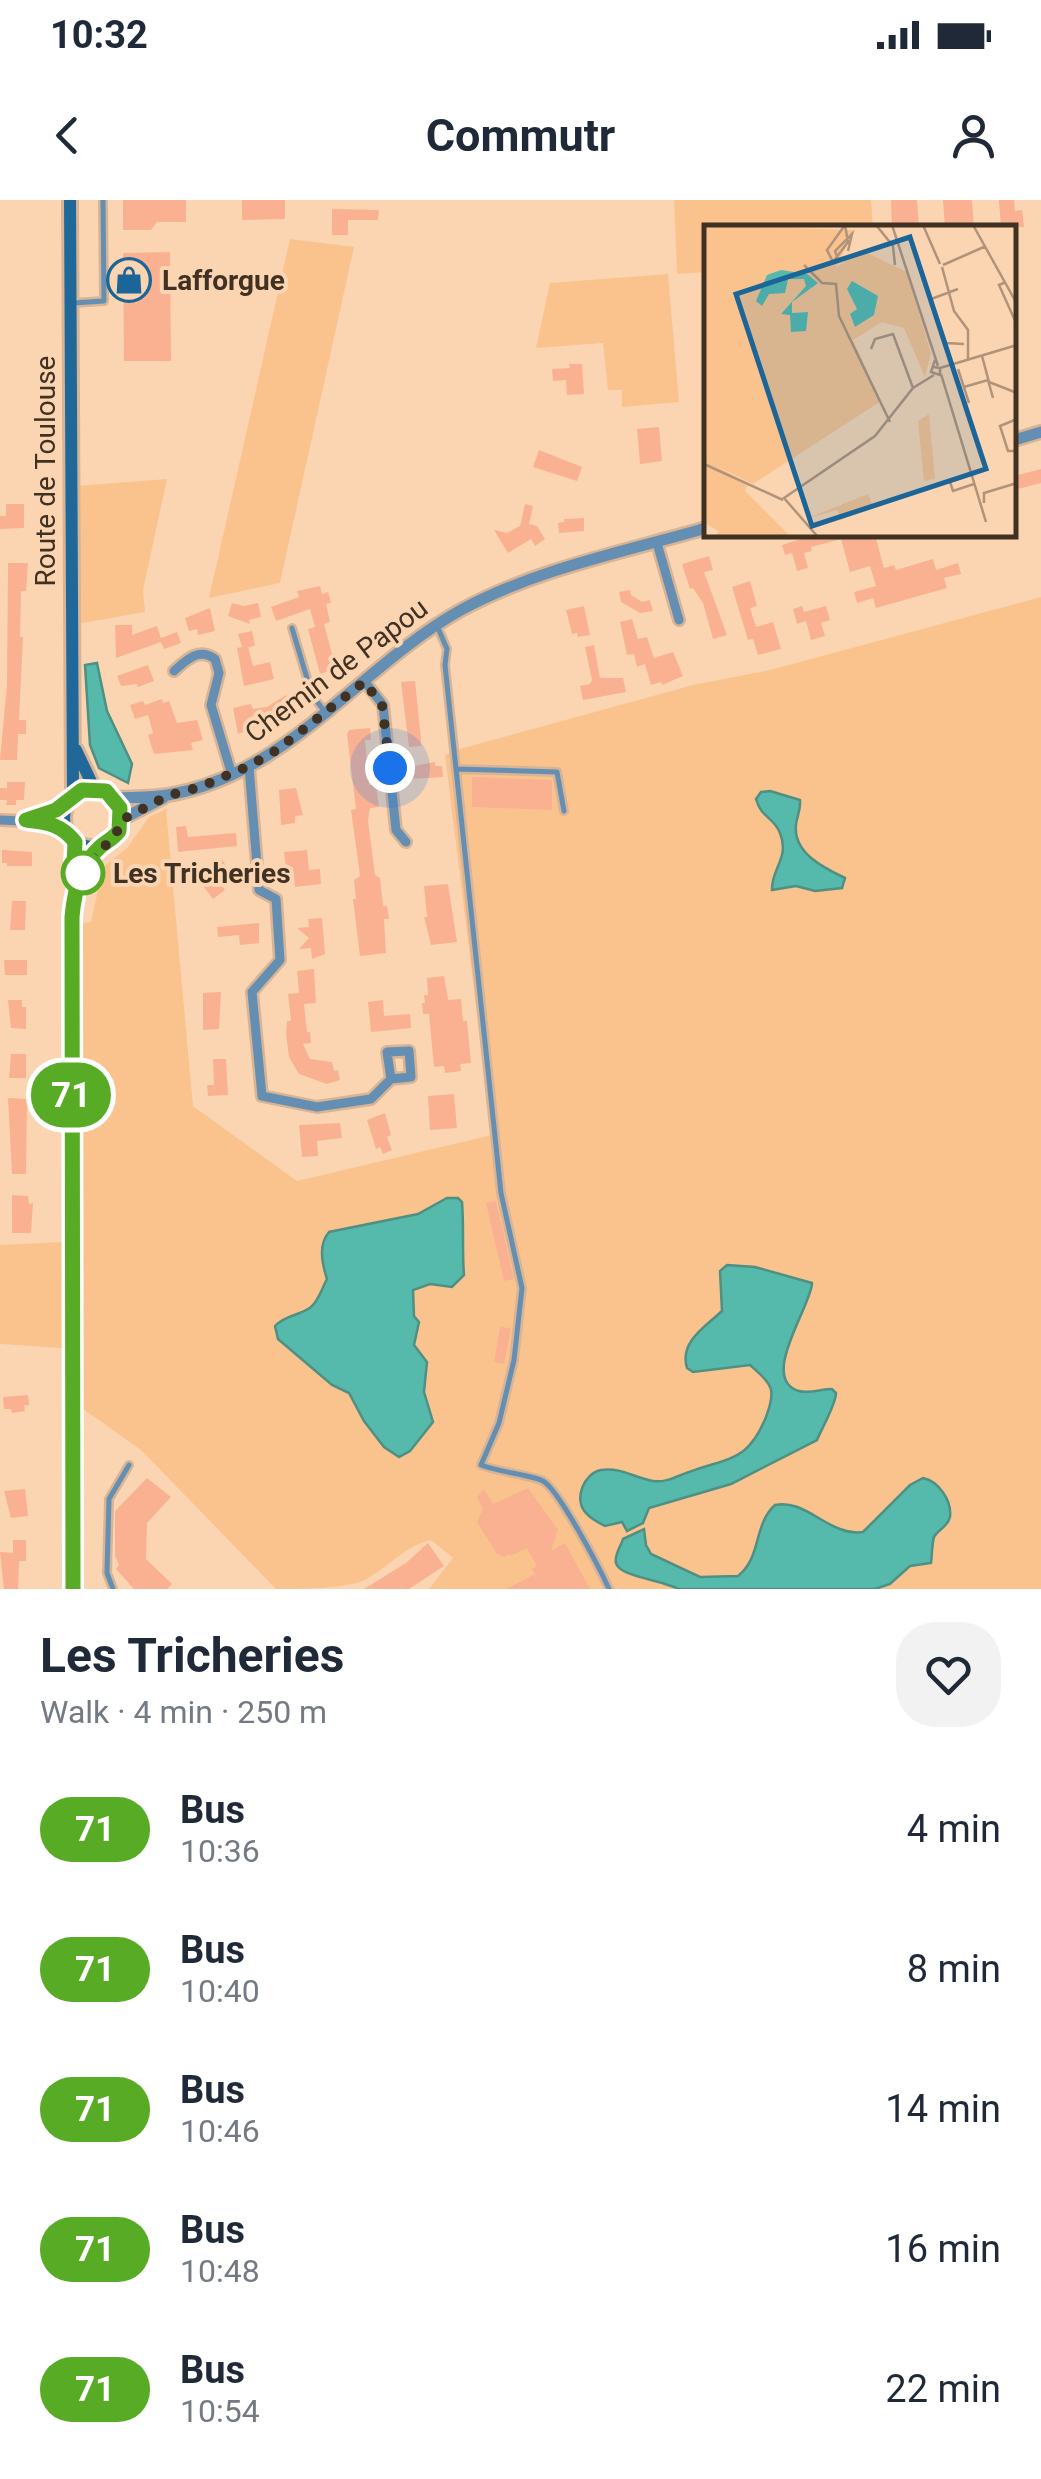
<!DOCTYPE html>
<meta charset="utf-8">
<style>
body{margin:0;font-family:Roboto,sans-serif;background:#f2f2f3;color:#1f2937;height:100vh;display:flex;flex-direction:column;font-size:38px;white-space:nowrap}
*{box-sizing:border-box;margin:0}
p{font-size:32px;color:#747a83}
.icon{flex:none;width:55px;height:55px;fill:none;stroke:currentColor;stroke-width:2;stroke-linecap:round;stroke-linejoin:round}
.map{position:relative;height:1389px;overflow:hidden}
.sheet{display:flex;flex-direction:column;background:#fff;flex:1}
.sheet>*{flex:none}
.badge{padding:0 20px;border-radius:32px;font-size:35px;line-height:65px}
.you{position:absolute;width:50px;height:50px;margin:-25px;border:8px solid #fff;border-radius:50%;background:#1a73e8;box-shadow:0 0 0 15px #1a73e833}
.map>.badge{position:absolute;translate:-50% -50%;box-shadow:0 0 0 5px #fff}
.round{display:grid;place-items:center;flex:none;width:105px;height:105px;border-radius:40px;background:#f2f2f3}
.overview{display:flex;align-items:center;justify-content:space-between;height:170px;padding:0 40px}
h1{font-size:48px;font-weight:700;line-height:75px}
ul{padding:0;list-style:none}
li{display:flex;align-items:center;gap:30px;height:140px;padding:0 40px}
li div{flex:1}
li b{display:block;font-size:38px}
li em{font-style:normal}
li .badge{min-width:110px;font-weight:700;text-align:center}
.status{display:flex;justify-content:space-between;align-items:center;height:70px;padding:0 50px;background:#fff;direction:ltr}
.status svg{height:28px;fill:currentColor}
header{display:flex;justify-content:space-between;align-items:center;height:130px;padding:0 40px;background:#fff;font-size:45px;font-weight:700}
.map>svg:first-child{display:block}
.green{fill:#fac38e}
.water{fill:#55b9ac;stroke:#4f9083;stroke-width:2.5}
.building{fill:#f9b191}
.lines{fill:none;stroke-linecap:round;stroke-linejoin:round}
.service-casing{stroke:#d6b495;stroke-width:10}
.minor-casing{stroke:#d6b495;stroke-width:14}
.tertiary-casing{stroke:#d6b495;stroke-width:16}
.secondary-casing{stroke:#d6b495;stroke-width:18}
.service{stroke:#658fb2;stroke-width:5}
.minor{stroke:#658fb2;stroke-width:9}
.tertiary{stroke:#658fb2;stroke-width:11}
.secondary{stroke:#21689a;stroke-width:12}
.line-casing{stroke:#fff;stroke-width:22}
.line{stroke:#58ac25;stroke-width:15}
.walk{stroke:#403123;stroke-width:10;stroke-dasharray:0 18}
.stop-dot{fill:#fff;stroke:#58ac25;stroke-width:5}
.labels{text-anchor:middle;stroke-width:8;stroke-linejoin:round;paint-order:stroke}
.poi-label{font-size:28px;font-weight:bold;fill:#403123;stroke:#fbd5b2;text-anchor:start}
.street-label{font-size:28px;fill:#403123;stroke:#fbd5b2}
.stop-label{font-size:28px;font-weight:bold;fill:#403123;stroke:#fbd5b2;text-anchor:start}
.inset-road{fill:none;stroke:#b09379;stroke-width:2.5}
.view{fill:#1c6599;fill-opacity:0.15;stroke:#1c6599;stroke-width:5}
.inset-edge{fill:none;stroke:#403123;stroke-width:5}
</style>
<div class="status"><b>10:32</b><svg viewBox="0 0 49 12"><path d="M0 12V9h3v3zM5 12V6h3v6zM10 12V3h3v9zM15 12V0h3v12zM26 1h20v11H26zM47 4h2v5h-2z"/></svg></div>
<header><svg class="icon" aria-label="back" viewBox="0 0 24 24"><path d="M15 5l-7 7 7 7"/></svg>Commutr<svg class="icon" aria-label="person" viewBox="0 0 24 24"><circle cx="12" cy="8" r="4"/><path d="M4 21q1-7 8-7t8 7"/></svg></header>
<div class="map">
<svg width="1041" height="1389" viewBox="0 0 1041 1389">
<rect width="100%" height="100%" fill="#fbd5b2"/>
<path class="green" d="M674,0H871L873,27L706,28V72L677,74Z
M290,39L354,47L280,383L209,398Z
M668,74L679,202L622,207V190H608L603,143L536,148L550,83Z
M167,279L143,390L145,412L77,424V286Z
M1041,397V1389H429L453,1358L431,1340C403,1347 388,1368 363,1381C339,1389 301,1389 276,1389L141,1250L79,1206L77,740L84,723L91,722L103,667L127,648L149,617L166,609L193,906L297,981L492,935L445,555L463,548L693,485L770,470Z
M62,1042V1148L0,1144V1045Z"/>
<path class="water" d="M97,463L107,511L132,564L128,583L99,568L90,545L85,465Z
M770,591L800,600C801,610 797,615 796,625C793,653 824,668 845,678L842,688L815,691L796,686L772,690C771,669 790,658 780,633C774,617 761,618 756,599L761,592Z
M447,998H458L462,1002C464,1027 462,1051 464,1075L452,1087L430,1084L413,1090L414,1116L419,1122L414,1145L427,1162L424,1192L433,1222L410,1251L399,1257L384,1247L364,1221L349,1193L332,1185L278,1139L275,1126C285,1115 299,1116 311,1107C319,1100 322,1088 327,1079C322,1063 318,1045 329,1032L418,1014Z
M727,1065L755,1067L812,1083C812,1105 758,1179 799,1191C810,1194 821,1189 832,1189L836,1193C836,1204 822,1228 817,1240L731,1284L649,1308L643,1323L627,1331L622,1322L605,1326C599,1323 590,1318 586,1313C573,1300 584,1273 601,1270C621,1267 635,1278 653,1281C666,1283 677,1276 689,1272C729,1257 748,1262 766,1217C777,1188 772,1185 750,1165L693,1172L687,1168C679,1142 705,1127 722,1111L720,1071Z
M923,1278C938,1281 952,1300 950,1317C948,1327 937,1330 934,1337C932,1343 932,1356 931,1363L910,1366L890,1384L875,1389H678C664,1380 619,1377 616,1363C614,1355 621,1346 623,1339L644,1329L646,1345L651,1354L700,1377L738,1376C762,1357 753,1325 775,1305C806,1298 830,1337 863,1332L910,1285Z"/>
<path class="building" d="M123,0H186V22H157L151,30H123Z
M242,0H285V19L242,20Z
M891,0H917L919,28H892Z
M943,0H972L974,28H945Z
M999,0H1014L1015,11L1022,10L1024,27L1001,28Z
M332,9L379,10L378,20H348V35H332Z
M170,52L171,161H124L123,53Z
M569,164H582L584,194L567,195L566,180L553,181L552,169L570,168Z
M659,227L662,261L640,264L637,229Z
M539,250L582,267L577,281L533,267Z
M1041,269V283L1014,290V276Z
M6,304H24V328L0,329V316H6Z
M525,304L533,306L529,324L537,326L545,339L535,346L531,339L508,353L494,330L507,333L520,326Z
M584,318V331L559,333L558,323L564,322V319Z
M813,335H875L884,368L894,365L896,370L933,359L936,370L958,363L961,374L944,378L947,388L876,408L873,398L857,403L854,392L876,386L870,366L850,372L841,339L811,347L812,351L804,353L808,368L797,371L792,353L785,355L782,345Z
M709,356L713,370L704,372L727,435L713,439L703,403L693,388L690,389L682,364Z
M8,363H28L26,391H21L20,437H23L19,520H26V534H18L17,560H0L7,485Z
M750,381L757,406L750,408L756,427L773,422L781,449L758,455L753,439L748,440L732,387Z
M320,386L322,394L328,392L331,403L326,404L330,422L324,424L336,469L320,474L308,429L315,427L310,409L276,421L271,407L299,397L297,391Z
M630,390L631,395L642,402L650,400L653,411L640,413L621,402L619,392Z
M232,403L244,406L258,403L261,417L249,420L250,424L228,416Z
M584,406L590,435L578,437L577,433L572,434L566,410Z
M802,406L804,412L826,406L830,420L821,423L825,436L811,440L806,421L797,424L793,409Z
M210,408L215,431L198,435L197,429L189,431L185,418Z
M632,419L638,439L647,437L654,458L673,452L683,476L662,485L661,482L651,485L645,464L637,467L634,454L627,455L620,422Z
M115,425H132V435L157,426L161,438L177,432L181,443L164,449L161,442L116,458Z
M252,431L255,446L248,447L253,466L270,462L274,479L244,486L237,448L242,447L238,434Z
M594,445L600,478H623L626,492L583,500L580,486L590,484L592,480L585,447Z
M148,465L154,481L138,487L137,484L121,486L117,476Z
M415,481L421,539V546L409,547L401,482Z
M286,495L296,507L284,517L238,534L233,508L251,504L253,509L267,507Z
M162,499L163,503L169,501L177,523L197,520L203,540L191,543L193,550L154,554L148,535L153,533L148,515L135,519L130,505L143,501L145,505Z
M370,528L371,540H365L369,585H376L379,607L370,608L368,621L375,675L380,678L383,706H387L389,719H384L386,753L360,756L353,699H356L354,680L360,676L351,610L356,609L347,534L349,530Z
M435,562V566H442L443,577L409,579L408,567Z
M472,577L552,580V610L472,607Z
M7,582H25L24,600H16V605H6L7,600H0V588H7Z
M296,588L303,615L295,616V623L281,625L279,590Z
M186,626L188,637L236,633L237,646L178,652L176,627Z
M2,650L32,652V666H7V663H2Z
M307,650L309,670L320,669L321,684L295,687L293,667L286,668L284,652Z
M222,660L231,672L218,681L225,690L213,699L200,682L205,679L202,675Z
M448,684L457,742L431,745L424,717H427L424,686Z
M12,701H26L25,730H10Z
M322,718L325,754L312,759L311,748L299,749L309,738L297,728L309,727L308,719Z
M259,723V743L240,745L239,735L218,737L217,727Z
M4,760H27V775H5Z
M314,769L316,803L304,804L307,832H310L311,843L303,844L310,859L332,862L334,871L338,870L340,880L327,884L299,874L289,857L286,834L287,821H291L288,794L299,793L297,771Z
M444,776L448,800L461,799L463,821H467L471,863L460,864L461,871L445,873L444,866L434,867L429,814H423L422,803H425L424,795H428L427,778Z
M221,792L219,829L203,830V793Z
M8,800H22V807H26V829L11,828Z
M383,800L384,816L410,814L411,828L371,832L368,802Z
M11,854H26V878H9Z
M213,859H226L228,895L208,896L207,885H214Z
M454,894L457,928L430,930L428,896Z
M8,898L27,899L26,974H12Z
M385,913L391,935L387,937L392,950L383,954L380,947L376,949L367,920Z
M340,923L342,938L317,941L318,956L302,957L299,925Z
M12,995L28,996L29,1004L33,1003L31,1033H12Z
M496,1001L514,1079L504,1081L486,1003Z
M500,1127L511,1128L504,1164L494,1162Z
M28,1195L29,1205H24L25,1211L12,1213L11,1209H4L3,1197Z
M147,1278L171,1297L147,1323L146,1359L172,1384L167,1389H134L116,1369L119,1365L115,1356V1311Z
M528,1288L558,1330L551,1351L565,1343L590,1389H506L535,1374L532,1369L537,1366L527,1348L511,1356L509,1354L504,1357L497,1354L477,1322L483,1309L477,1297L484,1289L493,1304Z
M25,1289L28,1316L11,1318L4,1291Z
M13,1340H26V1361H19L18,1389H4L0,1352L13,1353Z
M428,1343L444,1366L409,1389H364L406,1363Z"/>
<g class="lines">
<g class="service-casing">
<path id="service" d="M73,103L104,101L103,0
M292,428L312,495L325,512
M438,428L447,449L445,465L501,993L522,1088L514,1160L499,1223L481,1265C498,1272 532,1275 543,1281C559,1290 600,1369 609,1389
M457,569L557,572L564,611
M113,1389L107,1373L109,1299L129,1265"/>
</g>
<g class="minor-casing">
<path id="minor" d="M657,343L679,420
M174,471C186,460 199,447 215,459L219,473L211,505L232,575
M365,482L383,505L396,630L406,642
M249,567L259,690L276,699L280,760L252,792L262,896L317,907L371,899L391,879L411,877L409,851L387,852L391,879
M34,618L66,604
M0,620L45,622L66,630"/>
</g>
<g class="tertiary-casing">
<path id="tertiary" d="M1014,240L1041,232
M115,598C132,597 151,598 168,595C288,575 360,466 461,410C536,369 624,352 706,328
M122,619L163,598"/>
</g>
<g class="secondary-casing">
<path id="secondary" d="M70,0L73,596
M76,550L94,588
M64 618a29 29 0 1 1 58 0a29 29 0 1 1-58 0Z
M77,685L101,646
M73,1389L71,901L75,642"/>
</g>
<use href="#service" class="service"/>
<use href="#minor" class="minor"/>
<use href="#tertiary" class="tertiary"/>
<use href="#secondary" class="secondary"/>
</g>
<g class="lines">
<g class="line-casing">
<path id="line" d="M73,1389L72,717C74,693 81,664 100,647C107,641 113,639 119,631L120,608L106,591L82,590L56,610L26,620C47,622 62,625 75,642L74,665"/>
</g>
<use href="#line" class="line"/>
<path class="walk" d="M83,673C95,651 117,640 122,620L167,596L200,587L249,566L277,550L364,482L382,505L390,568"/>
</g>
<defs>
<g id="shop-ring" transform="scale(2.25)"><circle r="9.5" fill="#fbd5b2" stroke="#1c6599" stroke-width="1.5"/><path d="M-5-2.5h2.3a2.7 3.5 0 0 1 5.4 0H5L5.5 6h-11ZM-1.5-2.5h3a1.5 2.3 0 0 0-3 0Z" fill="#1c6599"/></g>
</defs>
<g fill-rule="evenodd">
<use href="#shop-ring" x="129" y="80"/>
</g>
<circle class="stop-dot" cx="83" cy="673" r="20"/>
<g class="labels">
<g class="poi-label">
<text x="162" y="90">Lafforgue</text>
</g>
<g class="street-label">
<text transform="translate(45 271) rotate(-90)" y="10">Route de Toulouse</text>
<text transform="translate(336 470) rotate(-37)" y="10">Chemin de Papou</text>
</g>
<g class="stop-label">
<text x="113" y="683">Les Tricheries</text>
</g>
</g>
<g transform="translate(704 25)">
<rect width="312" height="312" fill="#fbd5b2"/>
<path d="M0,0L151,5L132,42L159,26L203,47L227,129L221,152L200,103L178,97L149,115L177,176L49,259L16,243L44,259L41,266L87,312H11L15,306L0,298ZM225,189L231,254L220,256L214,196ZM164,269L169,281L137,295L133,285L102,294Z" fill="#fac38e"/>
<path d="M77,45L103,49L114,58L88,77V88L104,87L102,106L87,107L86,90L77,89L102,61L100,54H84L81,68L65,69L58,81L52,76L63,50ZM148,56L174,71L170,90L151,102L146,89L153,84L143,64Z" fill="#55b9ac"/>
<path class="inset-road" d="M141,0L144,17L129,37L123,25ZM172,0L189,21L191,40M188,0L234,141M219,0L236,39M269,0L313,79M134,34L131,26L148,9L144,26M100,40L118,58L132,59L135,91L186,197M239,40L282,21M238,42L250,86L264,105V135M302,57L295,60L313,100M254,64L227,74L242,118L260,119M169,119L167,124L171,114L189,109L209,163M278,131L285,157L313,168M230,142L236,143V150L227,147L231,135M236,143L313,120M254,144L265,178M237,149L282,297M260,162L284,155L289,173M313,194L296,201L304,226H313M0,239L79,275M246,257L249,266L270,259M280,278V268L313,258M114,312L80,273L171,211L209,163L230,150"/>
<path class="view" d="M206,12L282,244L108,301L32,69Z"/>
<rect width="312" height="312" class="inset-edge"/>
</g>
</svg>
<div class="you" style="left:390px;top:568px"></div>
<b class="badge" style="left:71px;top:895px;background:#58ac25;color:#fff">71</b>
</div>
<section class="sheet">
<div class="overview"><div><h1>Les Tricheries</h1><p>Walk · 4 min · 250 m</p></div><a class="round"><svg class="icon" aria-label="heart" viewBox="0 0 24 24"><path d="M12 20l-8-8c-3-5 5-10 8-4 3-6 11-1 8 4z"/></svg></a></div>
<ul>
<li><span class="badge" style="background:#58ac25;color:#fff">71</span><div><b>Bus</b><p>10:36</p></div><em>4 min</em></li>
<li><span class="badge" style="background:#58ac25;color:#fff">71</span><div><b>Bus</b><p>10:40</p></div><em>8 min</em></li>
<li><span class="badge" style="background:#58ac25;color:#fff">71</span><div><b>Bus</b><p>10:46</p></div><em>14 min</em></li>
<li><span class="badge" style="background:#58ac25;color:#fff">71</span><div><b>Bus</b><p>10:48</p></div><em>16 min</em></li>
<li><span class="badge" style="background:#58ac25;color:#fff">71</span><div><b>Bus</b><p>10:54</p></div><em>22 min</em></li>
</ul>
</section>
